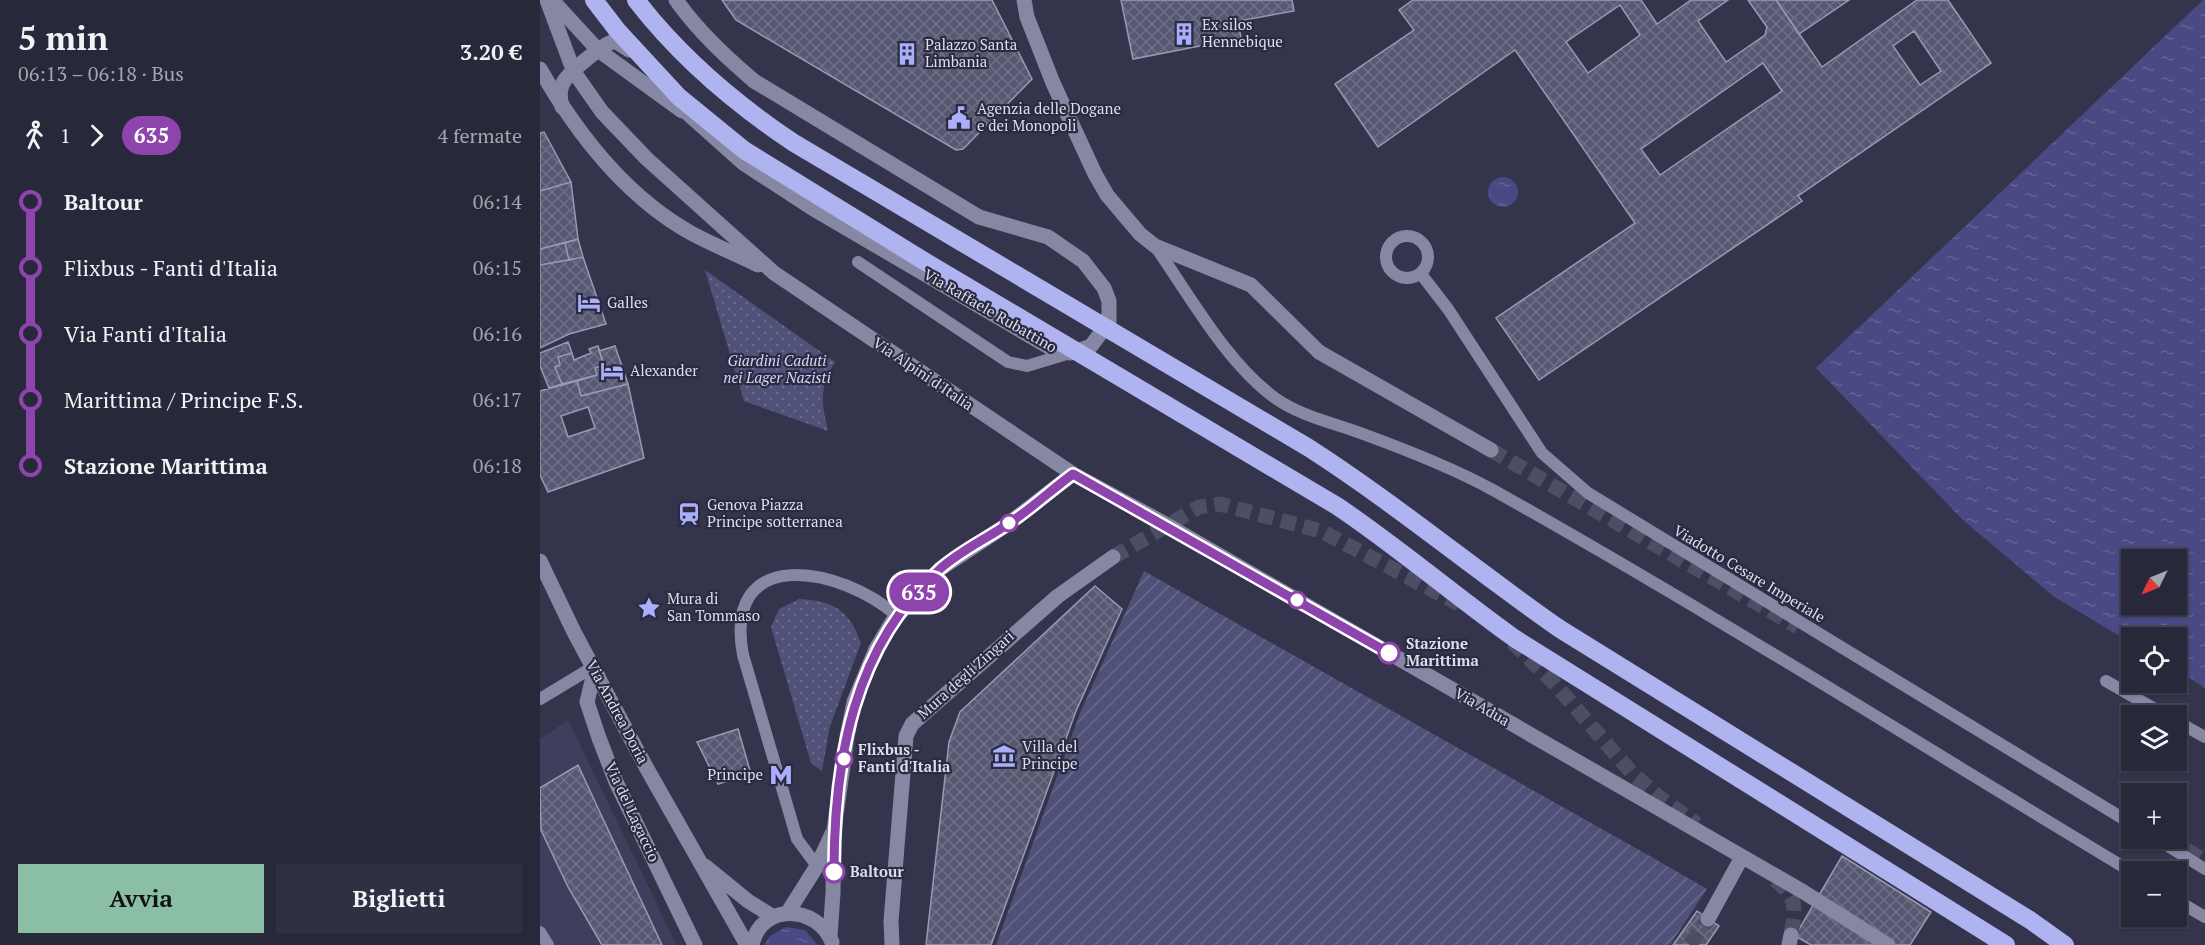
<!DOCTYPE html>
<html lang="it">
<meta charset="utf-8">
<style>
body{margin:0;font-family:"PT Serif",serif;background:#2f3041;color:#f1f3f6;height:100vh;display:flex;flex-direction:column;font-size:22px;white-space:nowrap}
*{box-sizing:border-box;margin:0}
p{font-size:20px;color:#a4a6ae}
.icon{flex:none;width:33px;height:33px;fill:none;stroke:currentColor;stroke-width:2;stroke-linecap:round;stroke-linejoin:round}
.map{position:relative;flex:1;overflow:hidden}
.side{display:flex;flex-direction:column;background:#272839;width:540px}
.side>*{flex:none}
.badge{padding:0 12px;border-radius:20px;font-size:21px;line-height:39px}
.needle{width:39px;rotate:227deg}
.buttons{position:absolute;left:1581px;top:549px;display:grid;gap:12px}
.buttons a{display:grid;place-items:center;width:66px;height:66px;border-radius:0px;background:#272839;box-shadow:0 2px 4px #0004,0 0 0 2px #434453;font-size:30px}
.map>.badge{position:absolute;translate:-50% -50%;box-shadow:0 0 0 3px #fff}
.legs{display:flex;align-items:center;gap:9px;height:66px;padding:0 18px;font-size:20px}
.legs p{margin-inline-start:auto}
.overview{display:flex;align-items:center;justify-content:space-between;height:102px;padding:0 18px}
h1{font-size:33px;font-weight:700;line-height:45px}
.primary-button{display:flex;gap:12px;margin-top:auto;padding:12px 18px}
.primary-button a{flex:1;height:69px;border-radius:0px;background:#8abfa5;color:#111;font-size:24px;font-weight:700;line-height:69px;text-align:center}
.primary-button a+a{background:#2f3041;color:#f1f3f6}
ul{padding:0 18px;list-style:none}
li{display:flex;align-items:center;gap:21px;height:66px;font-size:22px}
li i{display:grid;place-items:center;width:9px;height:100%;margin:0 8px;background:currentColor}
li i::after{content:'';width:15px;height:15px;margin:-8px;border:4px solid;border-radius:50%;background:#272839}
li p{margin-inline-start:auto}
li:first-child i{background:linear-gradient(#0000 50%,currentColor 0)}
li:last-child i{background:linear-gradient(currentColor 50%,#0000 0)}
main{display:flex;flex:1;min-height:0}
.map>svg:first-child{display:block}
.built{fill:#3d3f5c}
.park{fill:url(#park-dots)}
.garden{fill:url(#garden-furrows)}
.water{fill:url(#water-ripples);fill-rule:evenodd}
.building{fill:url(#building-cross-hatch);stroke:#989ab5;stroke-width:1.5;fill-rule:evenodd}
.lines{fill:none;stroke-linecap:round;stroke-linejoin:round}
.street-tunnel{stroke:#4d4e64;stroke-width:15;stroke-dasharray:15 8;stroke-linecap:butt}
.lane{stroke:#8688a3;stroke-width:12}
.street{stroke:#8688a3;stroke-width:15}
.secondary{stroke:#8688a3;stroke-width:15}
.highway{stroke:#afb3ef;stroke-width:18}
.line-1-casing{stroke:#fff;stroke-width:14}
.line-1{stroke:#8e44ad;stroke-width:9}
.stop-1-dot{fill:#fff;stroke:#8e44ad;stroke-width:3}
.labels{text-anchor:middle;stroke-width:4.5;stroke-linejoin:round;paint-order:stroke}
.poi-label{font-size:15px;fill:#dddeed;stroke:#2a2b41;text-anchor:start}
.street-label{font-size:15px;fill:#dddeed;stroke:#2a2b41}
.park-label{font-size:15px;font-style:italic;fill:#d3d7fb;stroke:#2a2b41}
.stop-label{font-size:15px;font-weight:bold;fill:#dddeed;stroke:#2a2b41;text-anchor:start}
</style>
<main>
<section class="side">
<div class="overview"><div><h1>5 min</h1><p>06:13 – 06:18 · Bus</p></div><b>3.20 €</b></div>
<div class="legs"><svg class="icon" aria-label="walk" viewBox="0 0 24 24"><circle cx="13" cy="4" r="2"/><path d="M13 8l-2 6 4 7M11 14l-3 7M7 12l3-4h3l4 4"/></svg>1<svg class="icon" aria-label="forward" viewBox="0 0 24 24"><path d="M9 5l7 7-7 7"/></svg><b class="badge" style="background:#8e44ad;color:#fff">635</b><p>4 fermate</p></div>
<ul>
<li><i style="color:#8e44ad"></i><b>Baltour</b><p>06:14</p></li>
<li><i style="color:#8e44ad"></i><span>Flixbus - Fanti d'Italia</span><p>06:15</p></li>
<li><i style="color:#8e44ad"></i><span>Via Fanti d'Italia</span><p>06:16</p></li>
<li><i style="color:#8e44ad"></i><span>Marittima / Principe F.S.</span><p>06:17</p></li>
<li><i style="color:#8e44ad"></i><b>Stazione Marittima</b><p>06:18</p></li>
</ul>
<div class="primary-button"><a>Avvia</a><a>Biglietti</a></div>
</section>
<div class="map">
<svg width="1665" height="945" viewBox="0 0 1665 945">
<defs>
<pattern id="park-dots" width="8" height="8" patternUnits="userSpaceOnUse" patternTransform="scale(1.5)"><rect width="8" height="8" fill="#505179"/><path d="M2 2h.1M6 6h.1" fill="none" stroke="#696a8c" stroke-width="1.8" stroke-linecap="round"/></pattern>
<pattern id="garden-furrows" width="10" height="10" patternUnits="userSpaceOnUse" patternTransform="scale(1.5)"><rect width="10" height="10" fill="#505179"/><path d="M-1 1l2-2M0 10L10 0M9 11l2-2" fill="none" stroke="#696a8c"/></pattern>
<pattern id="water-ripples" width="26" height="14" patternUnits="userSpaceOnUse" patternTransform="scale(1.5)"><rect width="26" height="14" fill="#494983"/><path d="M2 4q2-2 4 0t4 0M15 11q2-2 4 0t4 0" fill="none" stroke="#636395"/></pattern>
<pattern id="building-cross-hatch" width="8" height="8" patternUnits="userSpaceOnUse" patternTransform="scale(1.5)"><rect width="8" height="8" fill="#575972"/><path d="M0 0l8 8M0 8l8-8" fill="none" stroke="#6f7086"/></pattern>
</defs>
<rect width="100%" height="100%" fill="#34354c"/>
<path class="built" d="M28,720L129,929L137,945H0V739Z"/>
<path class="park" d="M165,270L295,362C279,389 281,401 288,431L204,401Z
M259,599C293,601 309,609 321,643L290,726L282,771L271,763L231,627L239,609Z"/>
<path class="garden" d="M604,571L1108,855L1167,889L1130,945H456L540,713Z"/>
<path class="water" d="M1663,0H1665V688L1637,670L1636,638H1592L1591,643L1513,596L1423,520L1276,368ZM1592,560H1636V604H1592Z
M948 192a15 15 0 1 1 30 0a15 15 0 1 1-30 0Z
M246,927L265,930L278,945H224L230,936Z"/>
<path class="building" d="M182,0H452L492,79L423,149L416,150L196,20Z
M581,0H752L754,11L698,21L701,38L593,59Z
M873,0H1101L1117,24L1151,0H1188L1158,21L1186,62L1225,35L1227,27L1208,0H1236L1282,67L1377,0H1408L1451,63L1258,196L1262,201L999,380L956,318L1095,223L975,50L838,147L795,84L874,30L859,10ZM1080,5L1100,35L1048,73L1026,42ZM1374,31L1401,71L1380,85L1353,46ZM1223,63L1242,91L1120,175L1101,149Z
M1236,0H1309L1259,34Z
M4,132L31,182L0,191V133Z
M31,182L38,239L0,249V191Z
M38,239L43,257L29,260L25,243Z
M25,243L29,260L0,265V249Z
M43,257L66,324L29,334L0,348V265Z
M28,342L32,353L18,357L20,365L15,367L22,384L9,388L0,366V353Z
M58,346L64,365L55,368L57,375L22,384L15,367L20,365L18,357L32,353L34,360L51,353L49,349Z
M75,346L88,384L41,396L37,381L57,375L55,368L64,365L59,351Z
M37,381L41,396L88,384L104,458L8,492L0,475V391ZM48,407L55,428L28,437L21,416Z
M555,586L582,609L536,711L451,945H386L409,742L420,712Z
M198,729L211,774L178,784L157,742Z
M38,765L57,806L122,945H62L28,887L1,830L0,788Z
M1302,856L1391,912L1370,945H1271L1255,936Z
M1157,911L1179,926L1166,945H1133Z"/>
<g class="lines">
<path class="street-tunnel" d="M951,450L1258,627
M573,557L659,507L680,504L781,531L919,604
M972,642L1014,683L1091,772L1119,797L1157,824
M1627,838L1665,861
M1235,880C1259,898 1255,908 1251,935
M1150,945L1168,919"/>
<path class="lane" d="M846 257a21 21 0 1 1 42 0a21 21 0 1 1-42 0Z
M615,246C650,296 686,362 735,398C760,416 794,423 823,434C867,450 911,467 953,490C1169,611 1379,744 1592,872
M318,262L468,362L487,366L530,353
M881,274L908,309L1002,453L1048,493L1592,824
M1566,681L1627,716
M0,699L53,667
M1636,721L1665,737
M1615,838L1665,869
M277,866L257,839L203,655C182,543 302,567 357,616
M1636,900L1665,917
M0,932L8,945"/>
<path class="street" d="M12,0L58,50L142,111
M136,0C158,31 185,56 214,81L439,217L508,237L543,261L564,288L569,301V322L551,346L531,353L514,350L272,208L203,163L137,104
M484,0L487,17L513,83L555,174L567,195L600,234L615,246L711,285L779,352L951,450
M22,107C20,99 19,90 23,83C29,72 64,43 75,41L89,50
M58,676L52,681L47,702L59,738L76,782L155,945
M1168,919L1202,857
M352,945L351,921L366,736L372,724L518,596L573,557
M1249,945L1251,935"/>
<path class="secondary" d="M7,0L34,72L62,112L107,159L234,273L533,474L620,521L1262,891L1348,945
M0,69C37,134 85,196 151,233C173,245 196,254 218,265
M0,561L34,632L106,767L207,945
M165,866L208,901L232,916
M248,912L277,866L292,834
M290,936L293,893L294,830L307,737L314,702L336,649L352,622L400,569L468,524L533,474
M212,945C221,902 277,905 292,942"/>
<path class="highway" d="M54,0L77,30L139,97L204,150L384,261L797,506C858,547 914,595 974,638L1466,945
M96,0C140,57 194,103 254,143L769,448C856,504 935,570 1020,629L1490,920L1525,945"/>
</g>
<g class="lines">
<g class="line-1-casing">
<path id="line-1" d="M294,872C294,761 313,646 400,569C420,551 446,539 468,524C491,509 511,490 533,474L849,653"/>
</g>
<use href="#line-1" class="line-1"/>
</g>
<defs>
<g id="building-bare" transform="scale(1.8)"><path d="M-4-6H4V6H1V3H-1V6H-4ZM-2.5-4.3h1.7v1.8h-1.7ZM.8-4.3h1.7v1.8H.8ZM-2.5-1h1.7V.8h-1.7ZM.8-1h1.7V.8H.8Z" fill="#abaffb" stroke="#2a2b41" stroke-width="2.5" paint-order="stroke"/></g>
<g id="civic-bare" transform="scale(1.8)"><path d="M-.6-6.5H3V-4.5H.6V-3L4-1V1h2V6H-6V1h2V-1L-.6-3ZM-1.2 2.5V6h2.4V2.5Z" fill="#abaffb" stroke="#2a2b41" stroke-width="2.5" paint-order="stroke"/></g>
<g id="hotel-bare" transform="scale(1.8)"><path d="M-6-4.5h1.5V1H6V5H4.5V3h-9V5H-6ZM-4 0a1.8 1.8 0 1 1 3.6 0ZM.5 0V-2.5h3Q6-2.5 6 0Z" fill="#abaffb" stroke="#2a2b41" stroke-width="2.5" paint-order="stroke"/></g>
<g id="station-bare" transform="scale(1.8)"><path d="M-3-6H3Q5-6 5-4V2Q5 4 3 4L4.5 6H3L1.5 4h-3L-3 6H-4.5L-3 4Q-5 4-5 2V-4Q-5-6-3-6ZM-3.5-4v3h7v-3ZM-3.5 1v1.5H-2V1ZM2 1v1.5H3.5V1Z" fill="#abaffb" stroke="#2a2b41" stroke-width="2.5" paint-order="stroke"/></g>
<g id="sight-bare" transform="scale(1.8)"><path d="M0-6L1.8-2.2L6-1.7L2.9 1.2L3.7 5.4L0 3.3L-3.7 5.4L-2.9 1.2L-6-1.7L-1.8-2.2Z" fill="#abaffb" stroke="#2a2b41" stroke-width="2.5" paint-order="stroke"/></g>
<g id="museum-bare" transform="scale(1.8)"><path d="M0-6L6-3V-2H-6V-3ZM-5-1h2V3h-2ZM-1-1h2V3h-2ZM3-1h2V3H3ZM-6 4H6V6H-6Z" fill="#abaffb" stroke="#2a2b41" stroke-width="2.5" paint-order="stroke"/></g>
<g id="metro-bare" transform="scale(1.8)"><path d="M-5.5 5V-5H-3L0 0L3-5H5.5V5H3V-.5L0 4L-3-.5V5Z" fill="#abaffb" stroke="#2a2b41" stroke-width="2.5" paint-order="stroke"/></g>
</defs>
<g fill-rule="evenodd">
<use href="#building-bare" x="644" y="34"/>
<use href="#building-bare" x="367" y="54"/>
<use href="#civic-bare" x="419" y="118"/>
<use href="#hotel-bare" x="49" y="303"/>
<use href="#hotel-bare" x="72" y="371"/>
<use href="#station-bare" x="149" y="514"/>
<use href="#sight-bare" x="109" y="608"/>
<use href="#museum-bare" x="464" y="756"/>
<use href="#metro-bare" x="241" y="775"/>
</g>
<g class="stop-1-dot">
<circle cx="469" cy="523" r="8"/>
<circle cx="757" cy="600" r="8"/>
<circle cx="849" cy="653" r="10"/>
<circle cx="304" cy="759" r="8"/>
<circle cx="294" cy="872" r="10"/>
</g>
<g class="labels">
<g class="poi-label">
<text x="662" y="30">Ex silos<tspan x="662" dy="17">Hennebique</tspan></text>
<text x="385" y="50">Palazzo Santa<tspan x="385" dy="17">Limbania</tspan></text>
<text x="437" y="114">Agenzia delle Dogane<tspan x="437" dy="17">e dei Monopoli</tspan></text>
<text x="67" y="308">Galles</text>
<text x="90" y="376">Alexander</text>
<text x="167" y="510">Genova Piazza<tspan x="167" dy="17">Principe sotterranea</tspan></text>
<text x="127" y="604">Mura di<tspan x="127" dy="17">San Tommaso</tspan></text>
<text x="482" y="752">Villa del<tspan x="482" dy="17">Principe</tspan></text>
<text x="223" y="780" text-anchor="end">Principe</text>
</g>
<g class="street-label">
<text transform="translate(450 311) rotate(30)" y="5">Via Raffaele Rubattino</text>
<text transform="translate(383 374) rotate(34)" y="5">Via Alpini d'Italia</text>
<text transform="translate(1209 574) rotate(31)" y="5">Viadotto Cesare Imperiale</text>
<text transform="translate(426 675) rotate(-42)" y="5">Mura degli Zingari</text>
<text transform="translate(942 707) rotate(30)" y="5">Via Adua</text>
<text transform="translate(77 712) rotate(62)" y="5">Via Andrea Doria</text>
<text transform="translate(92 812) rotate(65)" y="5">Via del Lagaccio</text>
</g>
<g class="park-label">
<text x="237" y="366">Giardini Caduti<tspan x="237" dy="17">nei Lager Nazisti</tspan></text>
</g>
<g class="stop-label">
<text x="866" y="649">Stazione<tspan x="866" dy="17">Marittima</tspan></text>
<text x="318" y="755">Flixbus -<tspan x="318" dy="17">Fanti d'Italia</tspan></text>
<text x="310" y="877">Baltour</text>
</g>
</g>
</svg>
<div class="buttons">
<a><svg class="needle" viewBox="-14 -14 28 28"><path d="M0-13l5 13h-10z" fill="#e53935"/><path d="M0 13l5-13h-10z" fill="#a4a6ae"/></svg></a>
<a><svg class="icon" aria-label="locate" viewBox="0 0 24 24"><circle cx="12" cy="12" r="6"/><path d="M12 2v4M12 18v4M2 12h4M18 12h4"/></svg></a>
<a><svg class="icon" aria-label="layers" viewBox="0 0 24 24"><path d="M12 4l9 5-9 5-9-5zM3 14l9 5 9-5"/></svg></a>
<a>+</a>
<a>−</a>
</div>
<b class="badge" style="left:379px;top:592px;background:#8e44ad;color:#fff">635</b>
</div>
</main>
